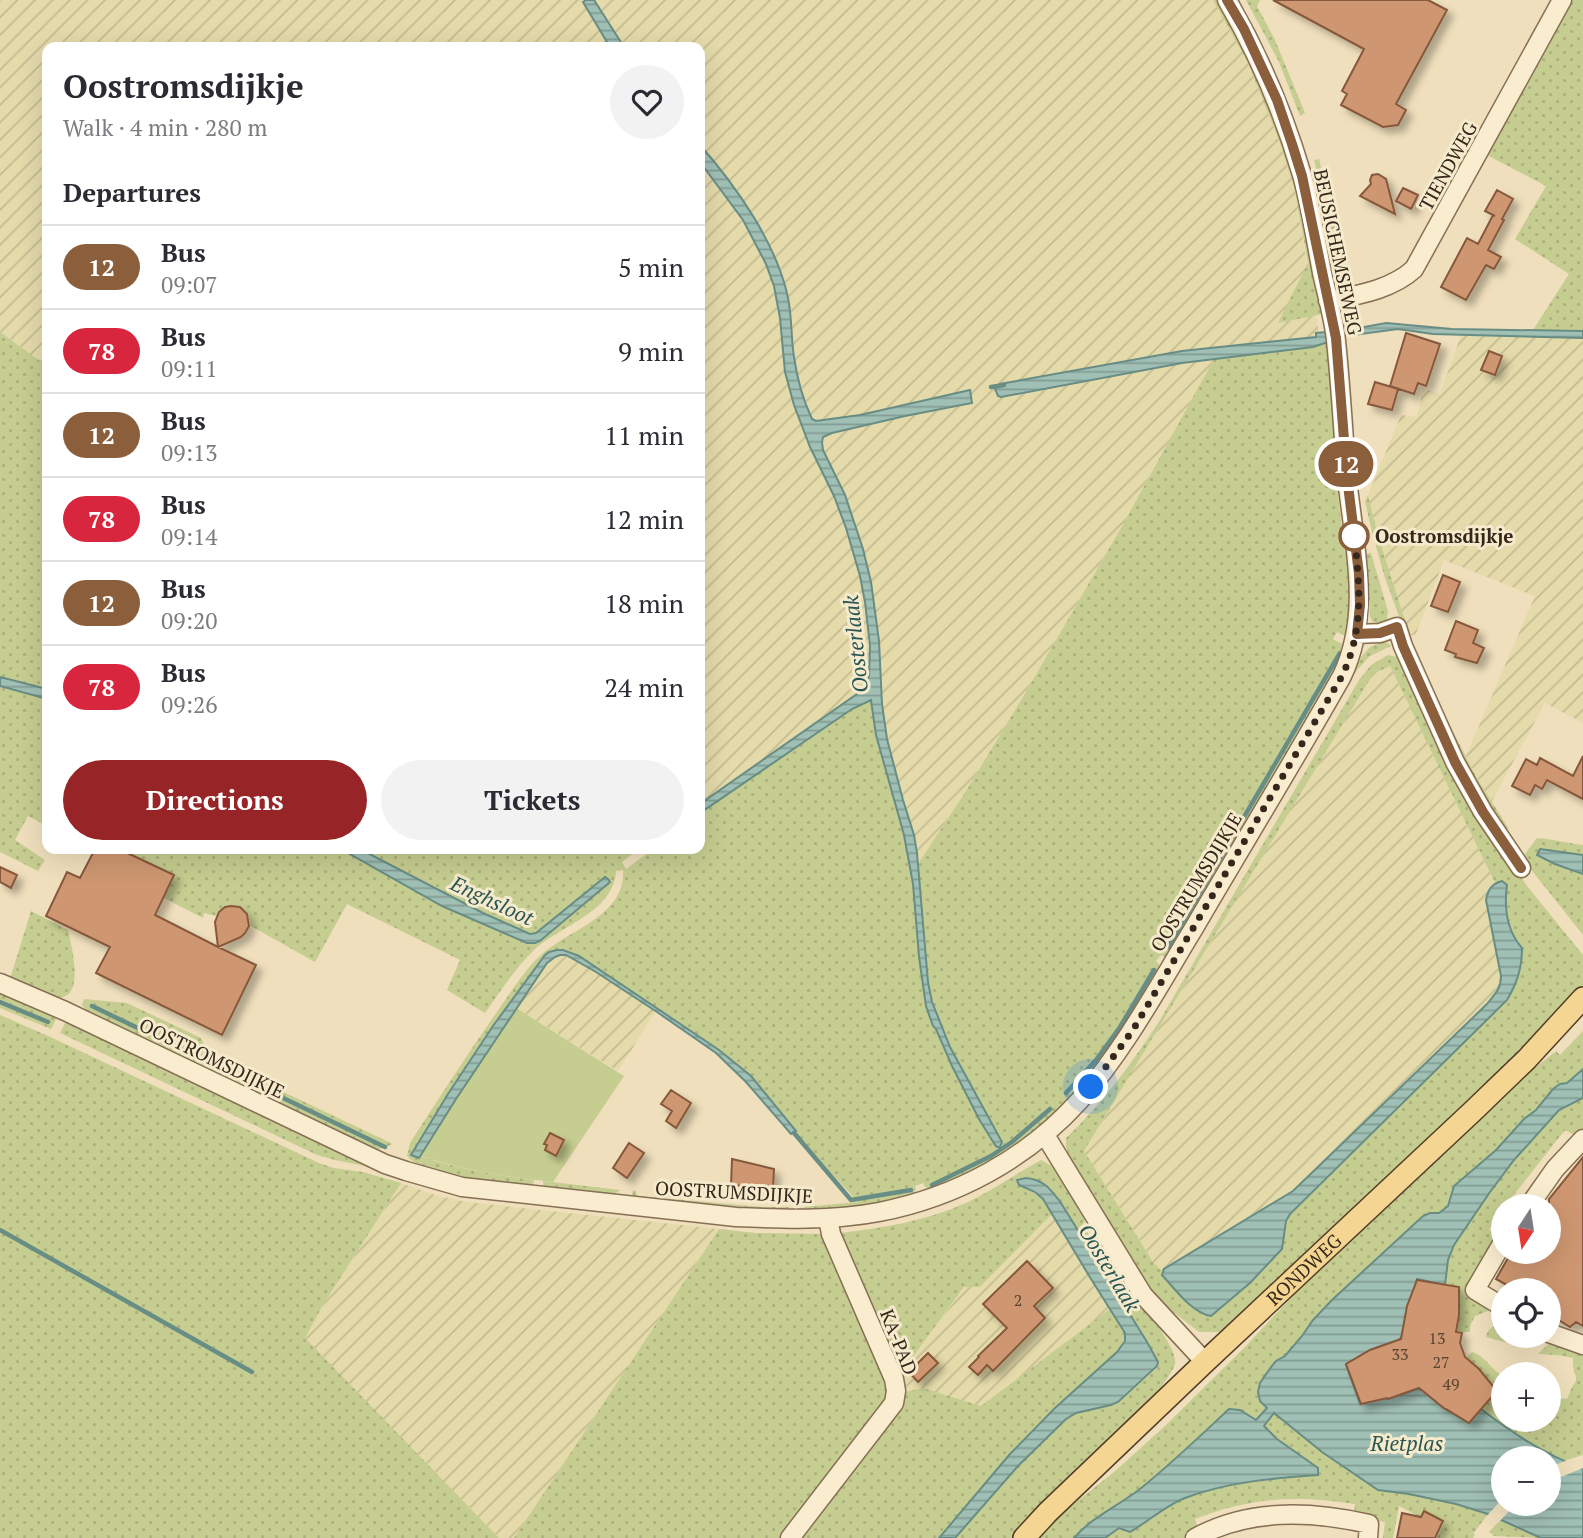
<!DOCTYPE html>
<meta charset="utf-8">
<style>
body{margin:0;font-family:"PT Serif",serif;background:#f2f2f3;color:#2b2b33;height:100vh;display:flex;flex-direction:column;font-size:26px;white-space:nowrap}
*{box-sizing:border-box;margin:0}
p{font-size:23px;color:#7c7c81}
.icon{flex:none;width:38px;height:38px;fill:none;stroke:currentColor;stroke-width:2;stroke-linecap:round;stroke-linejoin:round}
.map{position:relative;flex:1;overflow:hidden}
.panel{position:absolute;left:42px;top:42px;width:663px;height:812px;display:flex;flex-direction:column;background:#fff;border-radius:14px;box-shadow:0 7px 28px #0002}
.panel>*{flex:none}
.badge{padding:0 14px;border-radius:23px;font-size:24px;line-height:46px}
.needle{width:46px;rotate:192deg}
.fabs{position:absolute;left:1491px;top:1194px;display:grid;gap:14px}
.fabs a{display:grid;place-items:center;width:70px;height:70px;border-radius:50%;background:#fff;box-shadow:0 7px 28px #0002;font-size:35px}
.you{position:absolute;width:35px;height:35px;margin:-18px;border:5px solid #fff;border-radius:50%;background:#1a73e8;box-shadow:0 0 0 10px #1a73e833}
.map>.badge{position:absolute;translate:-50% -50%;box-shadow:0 0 0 4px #fff}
h2{padding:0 21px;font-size:26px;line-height:63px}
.round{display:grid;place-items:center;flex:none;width:74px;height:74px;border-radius:37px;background:#f2f2f3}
.head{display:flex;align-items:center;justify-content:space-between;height:119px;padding:0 21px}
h1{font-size:33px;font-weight:700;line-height:52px}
.button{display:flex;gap:14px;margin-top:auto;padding:14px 21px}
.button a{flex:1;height:80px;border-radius:42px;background:#972426;color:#fff;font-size:28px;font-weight:700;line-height:80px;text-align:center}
.button a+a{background:#f2f2f3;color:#2b2b33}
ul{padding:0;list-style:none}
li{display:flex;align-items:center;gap:21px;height:84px;padding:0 21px;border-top:2px solid #e1e1e2}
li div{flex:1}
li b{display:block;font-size:26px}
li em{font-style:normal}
li .badge{min-width:77px;font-weight:700;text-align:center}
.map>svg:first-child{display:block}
.farmland{fill:url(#farmland-furrows)}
.grass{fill:url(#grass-dots);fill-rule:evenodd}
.green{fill:#c6cd90}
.water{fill:url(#water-rules);stroke:#688d84;stroke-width:2;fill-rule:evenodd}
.pier{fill:#efdfbc}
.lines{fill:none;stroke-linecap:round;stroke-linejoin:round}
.stream{stroke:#688d84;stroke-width:4.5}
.building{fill:#ce9771;stroke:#86583b;stroke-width:2;filter:url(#shadow)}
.minor-casing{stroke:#876f55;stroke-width:21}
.major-casing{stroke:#543d2a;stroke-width:24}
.minor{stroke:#faedcf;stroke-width:18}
.major{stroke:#f4d592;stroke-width:21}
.line-casing{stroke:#fff;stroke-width:16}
.line{stroke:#8b5e3c;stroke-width:10}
.walk{stroke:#35271b;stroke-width:7;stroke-dasharray:0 12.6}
.stop-dot{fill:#fff;stroke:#8b5e3c;stroke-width:3.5}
.labels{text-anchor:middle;stroke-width:6;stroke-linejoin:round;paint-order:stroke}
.number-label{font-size:16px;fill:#5b4330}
.street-label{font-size:19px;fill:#35271b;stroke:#f6eacc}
.stop-label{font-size:19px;font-weight:bold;fill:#35271b;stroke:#f6eacc;text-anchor:start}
.water-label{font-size:21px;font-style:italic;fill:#295653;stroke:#f6eacc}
</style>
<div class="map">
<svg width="1583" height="1538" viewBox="0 0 1583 1538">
<defs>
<pattern id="farmland-furrows" width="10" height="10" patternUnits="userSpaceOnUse" patternTransform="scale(1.75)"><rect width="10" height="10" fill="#e4daaa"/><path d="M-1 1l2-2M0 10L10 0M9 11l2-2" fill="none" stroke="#c4bb92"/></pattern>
<pattern id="grass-dots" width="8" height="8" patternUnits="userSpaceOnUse" patternTransform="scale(1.75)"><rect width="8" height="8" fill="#c6cd90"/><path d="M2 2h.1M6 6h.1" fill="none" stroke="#abb07c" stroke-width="1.8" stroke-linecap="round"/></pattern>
<pattern id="water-rules" width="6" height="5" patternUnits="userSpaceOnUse" patternTransform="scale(1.75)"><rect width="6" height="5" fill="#a0c0b6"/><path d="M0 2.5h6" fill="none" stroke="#839c93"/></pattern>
<filter id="shadow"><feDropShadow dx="6" dy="6" stdDeviation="3.5" flood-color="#0004"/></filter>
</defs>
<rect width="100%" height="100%" fill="#efdfbc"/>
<path class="farmland" d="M0,0H586L584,2L610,47H47V366L0,332Z
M595,0H1213L1247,61L1279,140L1294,187L1319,333H1316L1317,337L1182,351L1000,384L995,389L996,394L1001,397L1182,363L1214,359L1121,528L1023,697L966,791L918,864L914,835L903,800L887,739L882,704L878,628L867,564L845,495L823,450L822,439L825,435L832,433L905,416L972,403L970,391L860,415L816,421L812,419L797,373L793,345L790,308L779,267L769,246L741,197L700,145V47H624Z
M700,162L743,220L771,276L778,303L785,372L794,405L810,447L834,496L857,563L865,602L868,630L870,672L866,686L859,694L700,804Z
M1461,335L1583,338V723L1545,703L1491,803L1466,756L1535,596L1444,560L1416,634L1410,636L1378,536L1368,495L1401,415L1417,417L1423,388L1440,394Z
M1390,666L1495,883L1489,890L1486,900L1501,976V985L1499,990L1487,1004L1293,1191L1162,1271L1153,1262L1084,1151L1373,673Z
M560,955H566L596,972L656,1011L618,1071L516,1008L547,963Z
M401,1183L435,1195L467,1202L719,1229L514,1538H499L304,1338L323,1305Z
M1052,1214L1110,1309L981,1407L923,1388L900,1393L898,1377L906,1372L903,1369L965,1287H981Z"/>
<path class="grass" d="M1213,0H1219L1230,19L1269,100L1297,186L1323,314L1278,323L1308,263L1294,187L1279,140L1247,61Z
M1246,0H1260L1257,6L1275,40L1305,113L1300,116L1279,62Z
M1567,0H1583V331L1533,330L1569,274L1515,239L1546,186L1483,153Z
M1319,159L1342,259L1344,276L1342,282L1327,209L1314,160Z
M0,332L47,366V689L0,677Z
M1328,342L1334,430L1343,494L1338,495L1345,552H1350L1352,574L1349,638L1337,632L1333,639L1347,647L1333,677L1167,958L1161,955L1156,961L1162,969C1142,1000 1123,1033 1101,1063C1059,1119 998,1165 933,1191L925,1187L923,1183L915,1186L916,1189L911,1198L862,1207L805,1212L804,1207L858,1202L804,1144L751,1076L719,1050L579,956L563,950H557L549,952L540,961L493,1026L417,1145L419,1158L421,1156C457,1169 496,1175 534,1180L532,1188C505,1184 424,1176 407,1156L410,1143C439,1098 468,1053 499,1009C512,991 524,970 542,954C569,930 626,915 623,870L616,871C614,913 558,926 532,952C514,970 500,992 485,1013L447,990L460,960L347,904L315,962L251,926C250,904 229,898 216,916L204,913L203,918L162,897L171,875L120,849H341L442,906L509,935L540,941L610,882L536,933L530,934L483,913L360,849H629L634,853L622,862L626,869L653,849H700V813L852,709L871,700L876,735L904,835L913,884L919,957L926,1006L946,1055L964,1090L995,1145L997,1147H1000L1002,1142L950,1047L932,1002L928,982L918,864L966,791L1023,697L1121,528L1214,359L1313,347Z
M1368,495L1378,536L1410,636L1407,638L1385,578L1372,532L1365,501Z
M1371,553L1388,611L1387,620L1379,624L1372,621L1370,616L1365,554Z
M1382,641L1388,643L1391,646L1370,656L1357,670C1307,754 1258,838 1208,923C1167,993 1128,1066 1070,1124L1312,742L1362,656L1370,647Z
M1388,655L1398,657L1402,660L1506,856L1527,886L1583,955V985L1551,1023L1328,1237L1221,1332H1199L1163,1304L1150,1290L1072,1163L1066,1147V1138C1103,1103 1132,1063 1160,1020L1359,680L1371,665ZM1390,666L1495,883L1502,881L1507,885C1504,908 1508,930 1522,948L1520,972L1507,1000L1290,1214L1286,1221L1282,1249L1250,1283L1211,1316L1162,1275V1271L1153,1262L1084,1151L1373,674Z
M0,682L47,693V826L28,816L15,840L45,860L38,871L0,852Z
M1444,714L1478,780L1509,829L1502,828L1441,721Z
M1537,838C1553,839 1567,843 1583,845V855L1540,849L1537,855L1555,864L1583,874V935L1522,858Z
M31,911L68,930C71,944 84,992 63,997C51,1000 21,984 10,979Z
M0,991L54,1013L56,1019L51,1029L0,1008Z
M84,999L127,1003L201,1038L210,1057L393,1144L377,1150L89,1013L82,1005Z
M0,1015L46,1035L319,1163L334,1168L363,1172L401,1183L323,1305L305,1338L499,1538H0Z
M71,1021L390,1171L335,1160L317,1155L60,1033L65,1023Z
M1583,1031V1069L1567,1083L1560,1084L1545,1097L1536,1110L1524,1119L1496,1150L1454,1186L1448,1206L1439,1213H1430L1423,1216L1332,1300L1313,1320L1303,1336L1285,1356L1276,1361L1271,1367L1260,1383L1258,1392L1267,1408L1256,1421L1240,1411L1180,1455L1139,1490L1083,1528L1074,1538H1037L1056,1518L1113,1473L1166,1425L1245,1347L1315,1272L1514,1084L1556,1051L1560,1055Z
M1583,1098V1131L1577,1137L1565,1130L1505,1206H1503V1209L1489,1230L1499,1238L1467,1294C1474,1298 1487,1302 1488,1311L1475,1316L1470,1326V1332H1456L1445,1285L1448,1260L1454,1245L1463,1229L1514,1160L1542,1128L1559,1110Z
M1041,1160L1054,1167L1086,1216L1083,1225L1126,1297L1132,1293C1143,1308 1178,1347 1175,1364C1173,1371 1165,1381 1161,1388L1028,1518L1012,1538H955L1018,1466L1066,1419L1076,1413L1118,1402L1156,1369L1158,1362L1147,1342L1068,1214L1049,1188L1038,1180L1026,1178L1017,1180L1021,1187C1039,1194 1042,1197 1052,1214L980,1287H964L904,1369L906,1372L898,1377L838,1236L840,1233C883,1228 926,1221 966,1203C992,1191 1016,1174 1041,1160Z
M543,1181L620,1190L611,1197L544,1190Z
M633,1190L636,1191L637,1196L762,1207H789L787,1211L714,1208L632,1198Z
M719,1229L756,1233L825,1234L889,1379V1400L785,1538H514Z
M1110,1309C1122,1327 1132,1333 1117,1352L1055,1408L1010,1454L939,1538H796L815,1513L831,1500L860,1460L900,1393L923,1388L981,1406Z
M1503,1324V1335H1534V1337C1521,1349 1502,1341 1486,1337C1488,1328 1494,1325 1503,1324Z
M1554,1342L1583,1354V1455L1563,1461L1522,1439L1481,1409L1466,1358L1472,1352C1485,1355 1491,1370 1503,1376V1419H1549V1397L1567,1399L1572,1387L1576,1381V1376L1574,1372L1573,1365V1358L1557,1355L1538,1354L1549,1343Z
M1274,1413L1322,1452L1378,1490L1434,1498L1488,1514L1473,1534L1475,1535L1473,1538H1437L1444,1523L1424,1514L1422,1518L1399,1506L1393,1538H1383L1385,1522L1356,1516L1354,1514L1355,1504C1295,1495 1253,1497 1195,1519L1199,1531L1186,1538H1105L1119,1528L1141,1526L1183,1498L1226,1486L1273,1479L1318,1475V1468L1277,1439L1264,1426Z
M1500,1520L1541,1538L1494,1536L1489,1532Z"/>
<path class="green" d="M513,1006L624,1076L553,1182C506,1177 460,1170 416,1154Z"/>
<path class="water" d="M586,0H594L624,47H610L583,2Z
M700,145C736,186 777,244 788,298C792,317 791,338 794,357C797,378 803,400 812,419L816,421L860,415L970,390L972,403L905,416L832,433L823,437L822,442L823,450L845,495L863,549L871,582L879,641L882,704L887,739L903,800L914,835L917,853L928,982L932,1002L950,1047L1002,1142L1000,1147H997L995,1145L979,1119L952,1066L936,1029L933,1026L926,1006L919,957L913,884L904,835L876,735L871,700L852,709L700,813V804L864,689L869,676L870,646L865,602L860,576L846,528L834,496L810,447L794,405L785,372L780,318L774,286L766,264L743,220L700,162Z
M1386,323L1452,329L1583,331V338L1433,334L1398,329L1354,335L1353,329Z
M1326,332L1328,342L1313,347L1182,363L1001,397L998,396L995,389L1000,384L1182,351L1316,337V333Z
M0,677L47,689V699L0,686Z
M341,849H360L483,913L530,934L536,933L605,877L608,879L610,882L540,941L535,943H527L442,906Z
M1540,849L1583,855V874L1555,864L1537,855Z
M1502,881L1507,885C1504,907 1507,931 1522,948C1522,968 1517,983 1507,1000L1290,1214L1286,1221L1282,1249L1250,1283L1211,1316C1192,1313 1175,1289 1162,1275L1164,1269L1293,1191L1487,1004C1495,994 1501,989 1501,976L1486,900C1488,889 1492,884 1502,881Z
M557,950H563L579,956L719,1050L751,1076L796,1131L791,1134L746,1082L716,1053L657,1012L596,972L566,955H560L555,957L547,963L456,1099L419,1158L411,1155L448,1094L493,1026L545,955L549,952Z
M1583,1069V1098L1559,1110L1514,1160L1490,1192L1454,1245L1448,1260L1445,1285L1417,1279L1409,1305L1402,1336L1399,1340L1370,1350L1346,1365L1360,1404L1387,1398L1388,1399L1417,1389L1422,1390L1445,1409L1469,1423L1481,1409C1515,1435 1543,1453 1583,1469V1538H1541L1488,1514L1456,1504L1409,1494L1378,1490L1322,1452L1274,1413L1264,1426L1277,1439L1318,1468V1475C1274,1478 1227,1482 1185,1498C1168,1504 1146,1523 1130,1532L1119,1528L1105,1538H1074C1092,1517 1118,1506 1140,1489C1171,1464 1200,1436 1229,1409L1240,1410L1256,1420L1267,1408L1260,1401L1258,1392L1260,1383L1271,1367L1276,1361L1285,1356L1302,1336L1313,1320L1332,1300L1423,1216L1430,1213H1439L1448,1206L1454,1186L1496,1150L1524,1119L1536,1110L1553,1089L1560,1084L1567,1083ZM1503,1458H1549V1503H1503Z
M1026,1178C1045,1180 1050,1189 1061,1203L1147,1342L1158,1362L1157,1366L1118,1402L1111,1405L1076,1413L1066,1419L1018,1466L955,1538H939L1010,1454L1055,1408L1117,1352L1125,1341V1333L1091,1279L1043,1199L1035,1192L1019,1185L1017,1180Z"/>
<path class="pier" d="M1568,1460L1583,1466V1468L1549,1482V1467Z
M1503,1498V1503H1517L1498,1523L1486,1517Z"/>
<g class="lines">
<path class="stream" d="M991,387L1004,385
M1168,947L1340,653
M0,1002L48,1022
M92,1006L385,1147
M1066,1093L1096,1060L1120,1027L1154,970
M794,1133L851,1200L911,1190
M932,1185L991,1156L1012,1142L1050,1109
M0,1230L252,1372"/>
</g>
<path class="building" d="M1273,0H1428L1447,10L1396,104L1406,110L1398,125L1383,127L1341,105L1347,94L1342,91L1364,49Z
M1378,174L1386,179L1395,214L1360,196L1371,184L1370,180L1372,175Z
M1403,188L1418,195L1411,209L1396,201Z
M1497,190L1513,199L1502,219L1504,220L1488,250L1501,257L1494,269L1486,265L1466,300L1441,287L1467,238L1478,244L1493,215L1495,216L1485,211Z
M1406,333L1440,344L1426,386L1418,383L1414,394L1390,386Z
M1489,351L1502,356L1495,375L1481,370Z
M1375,382L1398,389L1392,410L1368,404Z
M1443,575L1460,582L1448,612L1431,606Z
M1456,621L1478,630L1473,643L1484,648L1477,663L1455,657L1456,654L1445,650Z
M1583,756V799L1547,780L1542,789L1535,785L1530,795L1512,786L1526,759L1537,765L1540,758L1573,776Z
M95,849H119L174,875L155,915L218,947L215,922L219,912L225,907L231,906L240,907L247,914L249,926L245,933L241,937L218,947L256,965L222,1035L96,973L110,947L46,916L67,872L80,878Z
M0,867L17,875L11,888L0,882Z
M671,1090L691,1103L676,1128L666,1121L672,1111L661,1104Z
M550,1133L564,1140L556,1156L545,1150L547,1145L544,1144Z
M629,1143L644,1153L627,1178L613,1168Z
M1583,1157V1326L1576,1322L1570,1327L1549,1314V1290H1516L1496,1279L1512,1251H1549V1199Z
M732,1159L774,1169L773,1188L731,1185Z
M1027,1261L1053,1288L1034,1306L1045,1318L993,1371L987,1365L978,1375L969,1367L979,1357L978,1356L1007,1328L983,1304Z
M1417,1280L1459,1287V1315L1456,1332L1462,1333L1460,1343L1465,1357L1479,1369L1497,1391L1469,1423L1446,1409H1445L1419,1388L1388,1399L1387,1398L1361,1404L1346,1364L1370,1350L1401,1339L1407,1306Z
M928,1353L938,1363L918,1382L909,1372Z
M1424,1511L1443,1521L1435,1538H1397L1402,1513L1421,1517Z"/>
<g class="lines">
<g class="minor-casing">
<path id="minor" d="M1328,301C1357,295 1391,290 1414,269L1562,0
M1357,634L1380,633L1397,627L1403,646L1455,762L1483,812L1521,868
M0,983L65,1011L385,1164L406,1171L462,1187L736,1217C783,1219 832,1221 879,1212C956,1197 1027,1159 1080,1100C1125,1049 1158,987 1194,928C1243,844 1294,761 1342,676C1372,613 1354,545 1347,478C1343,433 1341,387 1336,341C1334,318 1327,296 1322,273C1316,241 1311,207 1302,175C1284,114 1259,55 1227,0
M1045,1135L1143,1295L1205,1362
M1529,1206L1555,1169L1583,1139
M1503,1242L1475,1290L1503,1307
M1549,1333L1583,1345
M790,1538L894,1403L896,1391L894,1379L831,1234L828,1218
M1195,1538C1249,1508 1311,1511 1369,1524L1368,1538"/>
</g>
<g class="major-casing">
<g id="major">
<path id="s1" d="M1024,1538L1048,1512L1205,1362L1473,1111L1527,1059L1583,998"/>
</g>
</g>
<use href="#minor" class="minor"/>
<use href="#major" class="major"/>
</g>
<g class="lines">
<g class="line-casing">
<path id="line" d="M1227,0L1244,29L1277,100L1292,144L1302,176L1336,338L1347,477L1359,574L1360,605L1357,634L1380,633L1397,627L1403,646L1455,762L1483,812L1521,868"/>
</g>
<use href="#line" class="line"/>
<path class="walk" d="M1091,1087L1133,1030L1342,676C1366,626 1359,579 1353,525L1354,536"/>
</g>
<circle class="stop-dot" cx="1354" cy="536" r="14"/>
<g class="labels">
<g class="number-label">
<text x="1018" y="1306">2</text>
<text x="1437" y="1344">13</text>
<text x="1400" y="1360">33</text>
<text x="1441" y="1368">27</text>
<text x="1451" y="1390">49</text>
</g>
<g class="street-label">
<text transform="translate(1448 166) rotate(-61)" y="7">TIENDWEG</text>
<text transform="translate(1338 252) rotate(78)" y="7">BEUSICHEMSEWEG</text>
<text transform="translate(1196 882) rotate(-59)" y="7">OOSTRUMSDIJKJE</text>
<text transform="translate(212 1058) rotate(26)" y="7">OOSTROMSDIJKJE</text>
<text transform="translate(734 1192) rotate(3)" y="7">OOSTRUMSDIJKJE</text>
<text dy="7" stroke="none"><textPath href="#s1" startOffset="388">RONDWEG</textPath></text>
<text transform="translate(899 1342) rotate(68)" y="7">KA-PAD</text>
</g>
<g class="stop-label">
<text x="1375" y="543">Oostromsdijkje</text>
</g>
<g class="water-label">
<text transform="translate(856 644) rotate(-96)" y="7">Oosterlaak</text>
<text transform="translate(492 901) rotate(25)" y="7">Enghsloot</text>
<text transform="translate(1109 1268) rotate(59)" y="7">Oosterlaak</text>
<text x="1407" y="1451">Rietplas</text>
</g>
</g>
</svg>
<div class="fabs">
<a><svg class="needle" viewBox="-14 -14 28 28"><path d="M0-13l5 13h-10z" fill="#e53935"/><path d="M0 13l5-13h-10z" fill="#7c7c81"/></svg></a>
<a><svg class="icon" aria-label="locate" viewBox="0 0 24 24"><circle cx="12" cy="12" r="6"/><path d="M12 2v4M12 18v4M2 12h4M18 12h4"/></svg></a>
<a>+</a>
<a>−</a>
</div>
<div class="you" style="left:1091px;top:1087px"></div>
<b class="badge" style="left:1346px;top:464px;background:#8b5e3c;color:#fff">12</b>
<section class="panel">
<div class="head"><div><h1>Oostromsdijkje</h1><p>Walk · 4 min · 280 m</p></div><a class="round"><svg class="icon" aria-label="heart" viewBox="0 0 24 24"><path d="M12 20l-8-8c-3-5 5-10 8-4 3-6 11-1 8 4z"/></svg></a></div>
<h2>Departures</h2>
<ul>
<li><span class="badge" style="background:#8b5e3c;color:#fff">12</span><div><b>Bus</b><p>09:07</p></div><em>5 min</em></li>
<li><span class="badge" style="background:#d7263d;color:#fff">78</span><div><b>Bus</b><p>09:11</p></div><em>9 min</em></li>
<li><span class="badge" style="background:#8b5e3c;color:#fff">12</span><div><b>Bus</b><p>09:13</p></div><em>11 min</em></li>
<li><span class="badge" style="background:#d7263d;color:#fff">78</span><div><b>Bus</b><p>09:14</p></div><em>12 min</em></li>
<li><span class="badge" style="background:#8b5e3c;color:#fff">12</span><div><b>Bus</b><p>09:20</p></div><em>18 min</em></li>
<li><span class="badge" style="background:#d7263d;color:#fff">78</span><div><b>Bus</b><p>09:26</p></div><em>24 min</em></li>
</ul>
<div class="button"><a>Directions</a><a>Tickets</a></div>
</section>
</div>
